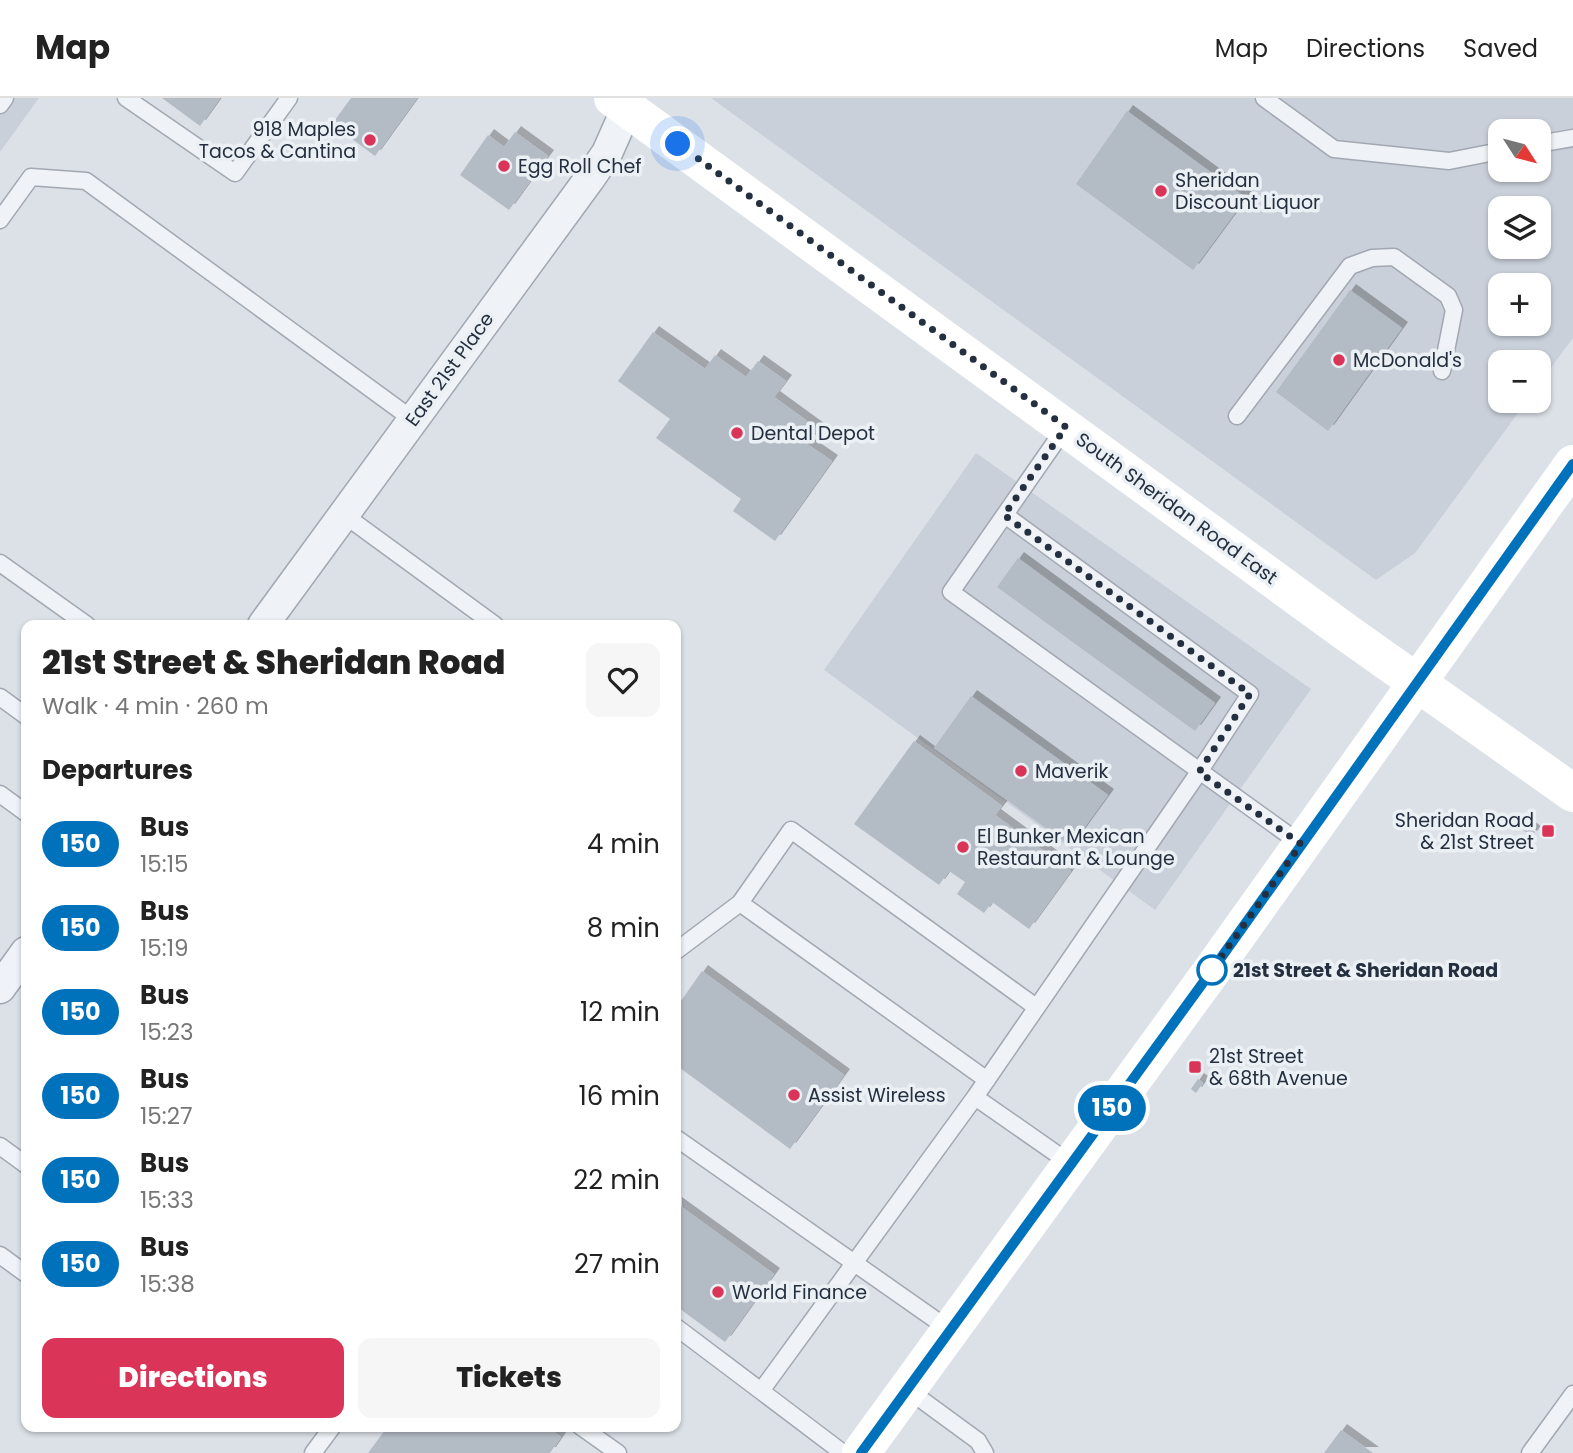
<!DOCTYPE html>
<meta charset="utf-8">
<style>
body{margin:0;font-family:Poppins,sans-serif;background:#f6f6f6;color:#222;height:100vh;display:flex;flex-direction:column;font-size:26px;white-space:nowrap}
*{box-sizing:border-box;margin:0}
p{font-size:23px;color:#767676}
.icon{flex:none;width:38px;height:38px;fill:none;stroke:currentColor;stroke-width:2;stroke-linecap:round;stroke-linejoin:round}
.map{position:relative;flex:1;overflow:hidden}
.panel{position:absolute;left:21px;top:522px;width:660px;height:812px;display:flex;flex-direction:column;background:#fff;border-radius:14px;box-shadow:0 2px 5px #0004}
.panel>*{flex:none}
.badge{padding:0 14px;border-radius:23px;font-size:24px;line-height:46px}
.needle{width:46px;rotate:126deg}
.tools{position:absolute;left:1488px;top:21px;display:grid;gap:14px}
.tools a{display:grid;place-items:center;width:63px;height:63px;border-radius:14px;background:#fff;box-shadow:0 2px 5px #0004;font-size:35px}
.you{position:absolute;width:35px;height:35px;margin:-18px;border:5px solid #fff;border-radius:50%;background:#1a73e8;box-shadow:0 0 0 10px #1a73e833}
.map>.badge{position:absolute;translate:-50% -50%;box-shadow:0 0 0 4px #fff}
h2{padding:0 21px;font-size:26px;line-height:63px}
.round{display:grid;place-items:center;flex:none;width:74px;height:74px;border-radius:14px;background:#f6f6f6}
.head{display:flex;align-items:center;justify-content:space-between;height:119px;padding:0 21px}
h1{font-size:33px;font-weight:800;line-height:52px}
.action{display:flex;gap:14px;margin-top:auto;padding:14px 21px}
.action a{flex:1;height:80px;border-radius:14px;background:#da3458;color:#fff;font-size:28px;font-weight:800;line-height:80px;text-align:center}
.action a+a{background:#f6f6f6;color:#222}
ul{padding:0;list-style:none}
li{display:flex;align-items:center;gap:21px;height:84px;padding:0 21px}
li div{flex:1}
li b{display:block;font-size:26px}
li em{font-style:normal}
li .badge{min-width:77px;font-weight:700;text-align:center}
header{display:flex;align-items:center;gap:42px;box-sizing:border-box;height:98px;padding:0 35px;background:#fff;border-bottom:2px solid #e0e0e0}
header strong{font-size:33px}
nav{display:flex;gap:38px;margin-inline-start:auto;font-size:24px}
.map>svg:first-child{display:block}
.built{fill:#cad0da;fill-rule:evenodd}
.building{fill:#b3bbc5;filter:url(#shadow)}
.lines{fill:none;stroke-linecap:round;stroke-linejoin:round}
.service-casing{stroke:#a1a8b2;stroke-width:19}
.minor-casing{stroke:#a1a8b2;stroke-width:33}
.service{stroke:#eff2f6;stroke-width:16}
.minor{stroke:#eff2f6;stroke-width:30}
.secondary{stroke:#fff;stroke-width:38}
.line-casing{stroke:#fff;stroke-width:16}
.line{stroke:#0072bc;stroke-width:10}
.walk{stroke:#24303f;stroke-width:7;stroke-dasharray:0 12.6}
.poi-dot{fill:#da3458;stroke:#ebf0f5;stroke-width:2.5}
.stop-dot{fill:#fff;stroke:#0072bc;stroke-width:3.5}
.labels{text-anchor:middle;stroke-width:7;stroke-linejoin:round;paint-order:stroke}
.poi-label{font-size:19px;fill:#24303f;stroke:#ebf0f5;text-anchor:start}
.street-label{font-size:19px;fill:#24303f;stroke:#ebf0f5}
.stop-label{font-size:19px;font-weight:bold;fill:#24303f;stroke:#ebf0f5;text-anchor:start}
</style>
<header>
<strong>Map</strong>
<nav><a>Map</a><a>Directions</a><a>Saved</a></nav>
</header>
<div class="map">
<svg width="1573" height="1355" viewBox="0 0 1573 1355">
<defs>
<filter id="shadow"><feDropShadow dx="6" dy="-6" stdDeviation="0" flood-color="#0004"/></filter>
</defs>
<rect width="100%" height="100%" fill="#dce1e8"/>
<path class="built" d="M0,0H39L0,54Z
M711,0H1573V240L1538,287V264H1500V303H1527L1415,455L1376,482ZM1500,33H1538V72H1500ZM1500,110H1538V149H1500ZM1500,187H1538V226H1500Z
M976,355L1311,591L1155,812L824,572Z"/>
<path class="building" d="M162,0H220L200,28Z
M351,0H417L375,58L332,26Z
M1127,13L1246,100L1193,172L1076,86Z
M515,34L548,58L509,112L460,77L488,37L504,49Z
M1350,192L1402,230L1328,333L1276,294Z
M653,234L705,271L715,257L746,279L758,263L786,283L774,299L818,331L807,346L832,363L775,443L733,413L741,401L656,340L670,321L618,283Z
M1018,460L1215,605L1195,633L997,489Z
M971,598L1108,697L1071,748L934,650Z
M914,643L1002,708L995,717L1071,773L1029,831L992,804L984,815L957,796L965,784L949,773L939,787L854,726Z
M1525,727L1535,734L1531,739L1522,731Z
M702,873L844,977L790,1051L676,967V910Z
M1198,981L1203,985L1196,995L1191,991Z
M676,1105L774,1176L725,1244L676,1208Z
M388,1328H546L561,1339L550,1355H368Z
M1341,1332L1373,1355H1324Z"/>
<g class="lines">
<g class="service-casing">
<path id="service" d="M126,0L235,75L289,0
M1264,0L1334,51L1449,63L1500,53
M0,7L5,0
M1538,46L1573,40
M0,122L31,79L86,83L412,321
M1237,318L1350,168L1372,160L1394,159L1448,198L1454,212L1442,273
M1065,330L951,494L1301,746
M343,416L495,527
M0,465L87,527
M0,599L26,618
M0,696L26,715
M740,805L987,982
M676,853L740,805L791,732L1036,909
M975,999L1071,1066
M676,1040L950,1232
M0,1048L26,1067
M0,1157L26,1176
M676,1229L761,1293
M907,1291L978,1343L985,1355
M580,1328L618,1355
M313,1355L333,1328
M843,1355L761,1293L975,999L1199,674L1250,596L1005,417
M1530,1355L1573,1296"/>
</g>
<g class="minor-casing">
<path id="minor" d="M263,527L590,80L607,55L627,10
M0,890L26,854"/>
</g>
<use href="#service" class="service"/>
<use href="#minor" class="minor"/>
<path class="secondary" d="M613,0L1347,535L1573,695
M861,1355L1213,871L1573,366"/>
</g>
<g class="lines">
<g class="line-casing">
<path id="line" d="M861,1355L1213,871L1573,366"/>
</g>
<use href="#line" class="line"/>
<path class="walk" d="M678,46L1066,329L1004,417L1250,596L1199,674L1301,746L1212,872"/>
</g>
<g class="poi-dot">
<circle cx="370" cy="42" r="7"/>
<circle cx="504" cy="68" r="7"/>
<circle cx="1161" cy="93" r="7"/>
<circle cx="1339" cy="262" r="7"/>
<circle cx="737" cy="335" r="7"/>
<circle cx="1021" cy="673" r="7"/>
<rect x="1541" y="726" width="14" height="14" rx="3.5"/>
<circle cx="963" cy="749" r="7"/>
<rect x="1188" y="962" width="14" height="14" rx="3.5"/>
<circle cx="794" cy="997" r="7"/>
<circle cx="718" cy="1194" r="7"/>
</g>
<circle class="stop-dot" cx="1212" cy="872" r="14"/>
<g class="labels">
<g class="poi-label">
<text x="356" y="38" text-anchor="end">918 Maples<tspan x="356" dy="22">Tacos &amp; Cantina</tspan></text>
<text x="518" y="75">Egg Roll Chef</text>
<text x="1175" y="89">Sheridan<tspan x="1175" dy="22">Discount Liquor</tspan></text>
<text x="1353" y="269">McDonald's</text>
<text x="751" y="342">Dental Depot</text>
<text x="1035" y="680">Maverik</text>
<text x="1534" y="729" text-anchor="end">Sheridan Road<tspan x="1534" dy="22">&amp; 21st Street</tspan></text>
<text x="977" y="745">El Bunker Mexican<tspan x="977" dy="22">Restaurant &amp; Lounge</tspan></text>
<text x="1209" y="965">21st Street<tspan x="1209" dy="22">&amp; 68th Avenue</tspan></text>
<text x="808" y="1004">Assist Wireless</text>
<text x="732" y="1201">World Finance</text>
</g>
<g class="street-label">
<text transform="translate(449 271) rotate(-54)" y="7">East 21st Place</text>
<text transform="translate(1177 410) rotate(36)" y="7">South Sheridan Road East</text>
</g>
<g class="stop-label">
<text x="1233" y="879">21st Street &amp; Sheridan Road</text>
</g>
</g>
</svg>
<div class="tools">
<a><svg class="needle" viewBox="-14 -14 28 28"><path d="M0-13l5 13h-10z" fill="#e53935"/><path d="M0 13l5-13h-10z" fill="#767676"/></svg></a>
<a><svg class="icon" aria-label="layers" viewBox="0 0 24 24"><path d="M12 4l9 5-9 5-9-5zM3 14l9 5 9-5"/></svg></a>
<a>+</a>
<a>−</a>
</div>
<div class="you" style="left:678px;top:46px"></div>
<b class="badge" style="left:1112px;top:1010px;background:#0072bc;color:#fff">150</b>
<section class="panel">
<div class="head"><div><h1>21st Street &amp; Sheridan Road</h1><p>Walk · 4 min · 260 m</p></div><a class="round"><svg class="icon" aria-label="heart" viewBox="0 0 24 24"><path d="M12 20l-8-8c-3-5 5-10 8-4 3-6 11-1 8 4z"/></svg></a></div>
<h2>Departures</h2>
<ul>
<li><span class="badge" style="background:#0072bc;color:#fff">150</span><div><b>Bus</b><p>15:15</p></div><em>4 min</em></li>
<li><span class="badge" style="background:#0072bc;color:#fff">150</span><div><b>Bus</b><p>15:19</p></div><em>8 min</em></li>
<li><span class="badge" style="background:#0072bc;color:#fff">150</span><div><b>Bus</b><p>15:23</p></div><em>12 min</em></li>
<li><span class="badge" style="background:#0072bc;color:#fff">150</span><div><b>Bus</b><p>15:27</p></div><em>16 min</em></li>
<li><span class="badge" style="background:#0072bc;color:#fff">150</span><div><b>Bus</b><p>15:33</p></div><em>22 min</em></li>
<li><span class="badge" style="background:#0072bc;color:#fff">150</span><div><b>Bus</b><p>15:38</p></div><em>27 min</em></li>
</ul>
<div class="action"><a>Directions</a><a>Tickets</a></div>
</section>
</div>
